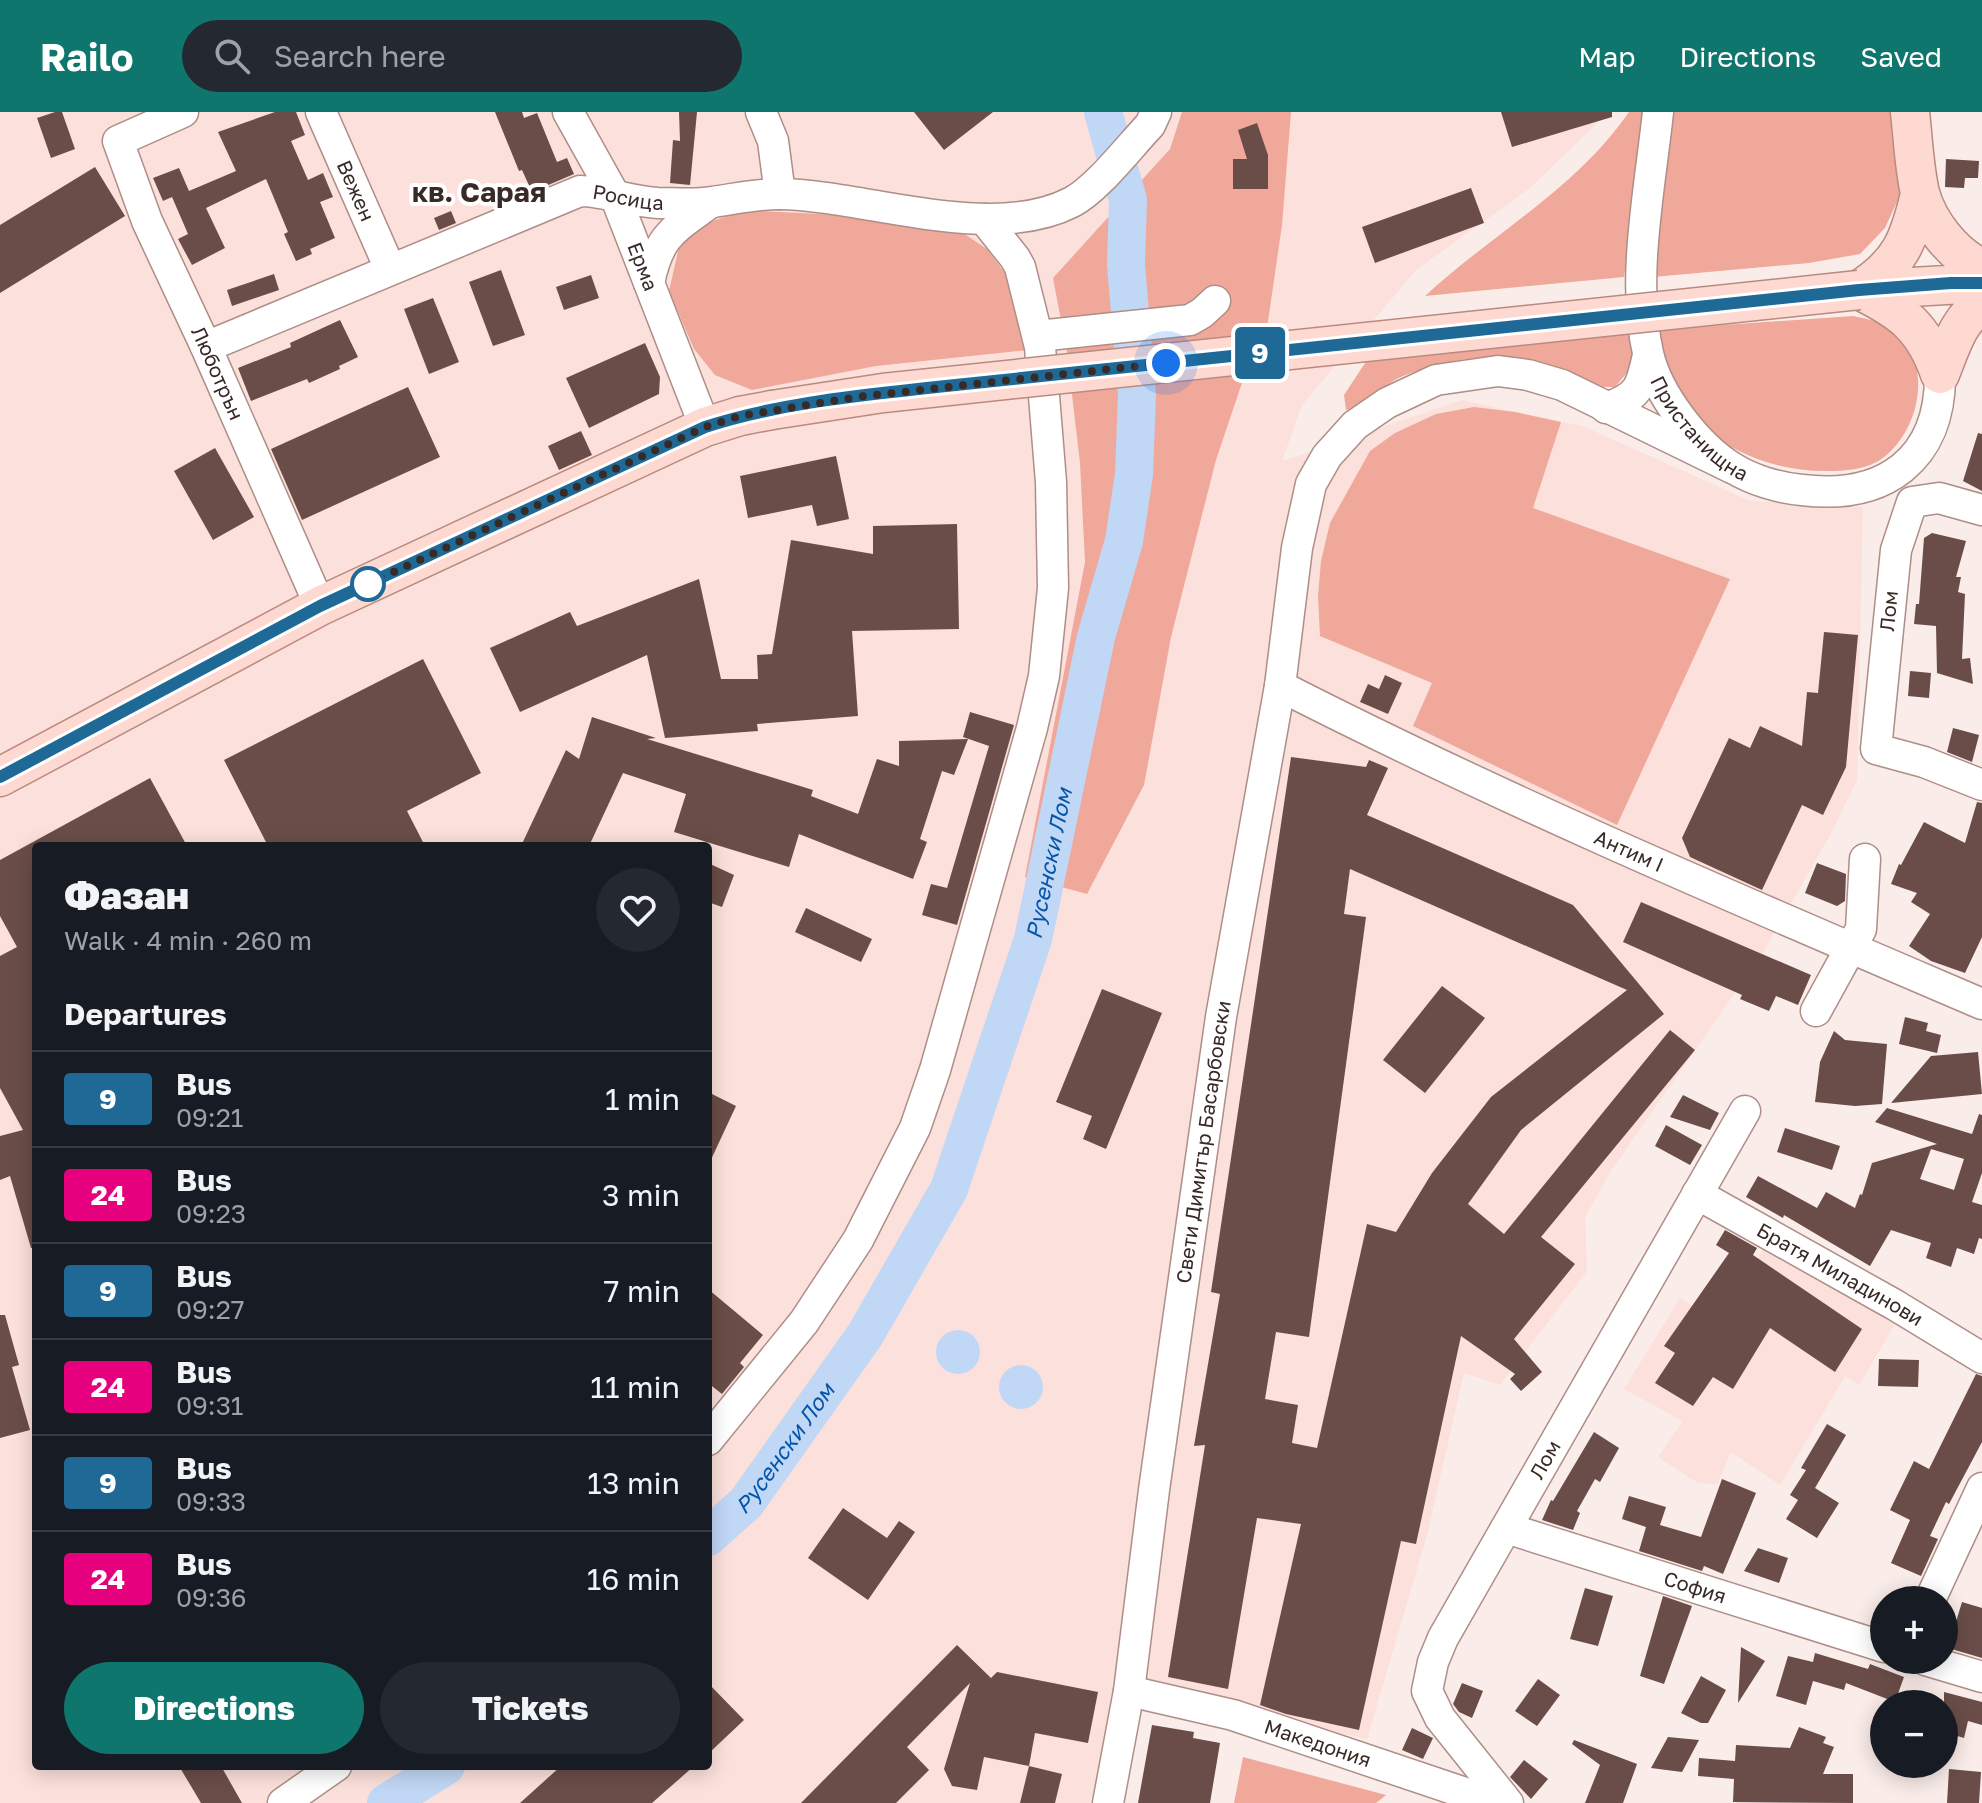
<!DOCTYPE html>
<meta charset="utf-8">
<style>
body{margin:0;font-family:"Golos Text",sans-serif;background:#242831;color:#f1f3f6;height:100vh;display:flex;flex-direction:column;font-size:30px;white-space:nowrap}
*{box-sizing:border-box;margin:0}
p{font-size:26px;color:#9ea1a6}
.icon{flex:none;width:44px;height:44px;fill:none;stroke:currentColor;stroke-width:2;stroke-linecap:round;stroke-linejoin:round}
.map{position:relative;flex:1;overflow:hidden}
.details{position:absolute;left:32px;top:730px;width:680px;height:928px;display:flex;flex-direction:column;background:#171b24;border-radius:8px;box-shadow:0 4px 20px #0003}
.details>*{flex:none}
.badge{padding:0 16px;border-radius:6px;font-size:28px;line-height:52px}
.buttons{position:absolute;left:1870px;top:1474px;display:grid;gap:16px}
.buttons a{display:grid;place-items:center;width:88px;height:88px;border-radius:50%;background:#171b24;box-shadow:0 4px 20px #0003;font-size:40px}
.you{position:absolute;width:40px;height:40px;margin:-20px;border:6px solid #fff;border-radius:50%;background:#1a73e8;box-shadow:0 0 0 12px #1a73e833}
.map>.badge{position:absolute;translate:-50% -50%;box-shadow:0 0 0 4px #fff}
h2{padding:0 32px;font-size:30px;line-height:72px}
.round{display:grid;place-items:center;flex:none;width:84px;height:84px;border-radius:42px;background:#242831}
.summary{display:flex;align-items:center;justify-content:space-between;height:136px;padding:0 32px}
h1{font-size:38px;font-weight:800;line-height:60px}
.cta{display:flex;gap:16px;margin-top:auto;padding:16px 32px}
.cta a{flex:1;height:92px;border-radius:48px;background:#0f766e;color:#fff;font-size:32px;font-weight:800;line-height:92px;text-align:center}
.cta a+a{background:#242831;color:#f1f3f6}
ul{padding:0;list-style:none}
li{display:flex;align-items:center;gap:24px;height:96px;padding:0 32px;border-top:2px solid #363941}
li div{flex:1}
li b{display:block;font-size:30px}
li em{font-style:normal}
li .badge{min-width:88px;font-weight:700;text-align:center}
header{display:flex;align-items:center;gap:48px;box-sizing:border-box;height:112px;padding:0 40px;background:#0f766e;color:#fff}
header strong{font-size:38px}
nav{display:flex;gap:44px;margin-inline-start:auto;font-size:28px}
.search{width:560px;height:72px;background:#242831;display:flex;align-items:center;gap:20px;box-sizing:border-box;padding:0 28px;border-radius:44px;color:#9ea1a6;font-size:30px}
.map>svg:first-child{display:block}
.built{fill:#fbe0db;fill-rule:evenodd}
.green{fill:#f0a89a}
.water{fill:#c1d7f6}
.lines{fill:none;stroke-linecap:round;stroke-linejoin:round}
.river{stroke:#c1d7f6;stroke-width:38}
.building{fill:#6a4d48;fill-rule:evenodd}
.minor-casing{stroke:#ae8e87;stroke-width:33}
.major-casing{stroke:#b88b81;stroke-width:41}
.minor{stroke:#fff;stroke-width:30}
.major{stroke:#fed9d1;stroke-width:38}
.major-bridge-casing{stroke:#b88b81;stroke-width:41;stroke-linecap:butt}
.major-bridge{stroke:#fed9d1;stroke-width:38}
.line-casing{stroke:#fff;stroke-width:18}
.line{stroke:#1f6997;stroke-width:12}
.walk{stroke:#372a27;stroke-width:8;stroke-dasharray:0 14.4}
.stop-dot{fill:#fff;stroke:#1f6997;stroke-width:4}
.labels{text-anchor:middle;stroke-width:8;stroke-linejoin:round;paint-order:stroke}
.street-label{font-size:20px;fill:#372a27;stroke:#fff}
.water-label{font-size:22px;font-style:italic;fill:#0355aa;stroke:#fff}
.district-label{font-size:28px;font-weight:bold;fill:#372a27;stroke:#fff}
</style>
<header>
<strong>Railo</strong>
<div class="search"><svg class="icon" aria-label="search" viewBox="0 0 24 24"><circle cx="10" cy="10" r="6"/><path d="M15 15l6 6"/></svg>Search here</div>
<nav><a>Map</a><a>Directions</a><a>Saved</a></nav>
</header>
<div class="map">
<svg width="1982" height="1691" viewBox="0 0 1982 1691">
<rect width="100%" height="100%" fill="#faece9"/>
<path class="built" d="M0,0H1609L1530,76L1416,158L1302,293L1282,349L1462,288L1585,315L1750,389L1863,395L1857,668L1830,723L1762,842L1611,1059L1585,1105L1587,1159L1500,1273L1464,1261L1427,1423L1367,1627L1130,1579L1089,1691H0ZM36,734H708V1654H36Z
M1768,1131L1898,1207L1859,1273L1845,1264L1780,1373L1731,1340L1717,1372L1698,1371L1658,1345L1683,1309L1624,1277L1680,1186L1716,1208Z"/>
<path class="green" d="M1182,0H1291L1282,113L1266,223L1250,247L1216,348L1171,525L1144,673L1087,782L1025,765L1085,450L1080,351L1067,240L1053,166L1170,37Z
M1629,0H1647L1624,165L1425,184C1493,121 1575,78 1629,0Z
M1670,0H1894L1901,81L1885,116L1860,142L1809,151L1653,165Z
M744,98L913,107L951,113L987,137L1013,172L1028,238L876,254L752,278L715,263L694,237L669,179L679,135L710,110Z
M1853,204C1862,206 1874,208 1882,212C1936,237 1924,315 1883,346C1868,357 1847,359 1830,359C1771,361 1712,334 1675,287C1663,272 1657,237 1650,218Z
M1629,217C1636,249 1637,250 1615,275H1600C1565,266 1529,253 1493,247C1465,243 1429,254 1403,264C1382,273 1368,293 1346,298L1344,283L1371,242Z
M1474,295L1515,300L1561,310L1533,396L1730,467L1617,713L1413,614L1432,571L1320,524L1318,484L1321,449L1330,411L1370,339L1395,321L1436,302Z
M1243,1645L1386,1683L1376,1691H1234Z"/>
<path class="water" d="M936 1240a22 22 0 1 1 44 0a22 22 0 1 1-44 0Z
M999 1275a22 22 0 1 1 44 0a22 22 0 1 1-44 0Z"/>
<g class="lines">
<g class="river">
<path id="s1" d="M708,1425L746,1391L865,1223L949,1077L1033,827L1096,525L1124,429L1134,362L1137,283L1126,153L1128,88L1103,0"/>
<path d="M386,1691L446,1654"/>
</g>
</g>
<path class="building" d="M55,0H62L75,37L51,46L37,6Z
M275,0H296L305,23L291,29L308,68L323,61L333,85L320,90L335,126L310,137L312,142L296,149L284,122L288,120L266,67L206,96L225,136L192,153L178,127L188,122L172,85L163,89L153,66L179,56L189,79L236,59L218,20Z
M495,0H522L524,6L537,1L557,50L567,46L574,62L532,80L522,58L519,59Z
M679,0H697L690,73L670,71L673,28L680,29Z
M914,0H993L944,38Z
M1501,0H1612V5L1512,35Z
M1257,11L1268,43V77H1233V47H1247L1238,18Z
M1946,47L1979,49L1978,66H1965L1964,76L1945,75Z
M95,55L125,104L0,181V113Z
M1471,76L1484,111L1375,151L1362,115Z
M451,99L456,111L439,118L434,106Z
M501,158L525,223L493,234L469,170Z
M274,162L279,178L232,194L227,178Z
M591,163L599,186L564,198L556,175Z
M433,186L459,250L429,262L404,197Z
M340,208L358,245L339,254L340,257L309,271L307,267L251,289L238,256L291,235L290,231Z
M645,231L660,265L659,282L589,316L566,266Z
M408,275L440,345L302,408L271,337Z
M581,319L592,343L559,358L548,334Z
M1978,321L1982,322V379L1963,369Z
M215,336L254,405L213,428L174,359Z
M836,344L849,407L817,414L812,393L748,406L740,364Z
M957,412L959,517L852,519L858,604L757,612L758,619L665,626L647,543L520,600L490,536L570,500L577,514L699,467L721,567H758L757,543L772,542L791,428L873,442V414Z
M1932,421L1966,429L1956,465H1961L1958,480L1965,482L1962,547L1970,546L1973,572L1937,561L1936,514L1914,512L1916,492H1919L1924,426Z
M1824,520L1858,523L1846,655L1823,703L1802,693L1762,778L1690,745L1682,726L1729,626L1750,636L1760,614L1802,634L1807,580L1818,581Z
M423,547L481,661L407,699L425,734H268L224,648Z
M1910,559L1931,561L1929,586L1908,584Z
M1385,563L1402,571L1388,602L1360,590L1368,572L1379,577Z
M970,600L1014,613L957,813L922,803L931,772L947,776L989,634L963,625Z
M592,605L656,626L647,627L813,678L811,684L858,702L877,647L899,654V629L968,627L954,663L942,659L920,727L927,730L913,767L799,722L789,755L674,720L686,682L623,661L589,734H521L566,638L579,647Z
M1953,616L1979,623L1972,650L1947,640Z
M1291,645L1366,655L1369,648L1388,656L1367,703L1573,793L1664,902L1521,1018L1468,1092L1504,1122L1670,918L1695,938L1541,1125L1575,1152L1514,1227L1542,1260L1521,1279L1510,1267L1515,1262L1461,1224L1416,1432L1401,1429L1359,1618L1286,1602L1260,1593L1301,1412L1257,1406L1228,1577L1168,1565L1205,1333L1194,1334L1220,1182L1211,1180ZM1350,757L1627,878L1491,985L1432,1061L1396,1120L1367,1112L1317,1336L1292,1331L1298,1293L1265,1287L1276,1220L1309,1225L1366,805L1344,802Z
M150,666L187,734H36V1135L31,1136L10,1064L0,1068V1024L23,1018L0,976V844L17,835L0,804V748Z
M1977,690L1982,691V825L1965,861L1931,849L1909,834L1930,802L1911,790L1917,781L1891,772L1899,752L1901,753L1924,710L1965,731Z
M708,751L734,763L722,795L708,790Z
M1817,751L1846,762L1845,789L1837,794L1805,781Z
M1641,790L1811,863L1798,893L1776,884L1769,899L1740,887L1742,883L1623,830Z
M806,796L872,827L861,850L795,820Z
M1442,874L1485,906L1425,981L1383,948Z
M1102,877L1162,901L1106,1037L1083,1027L1092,1004L1056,990Z
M1905,905L1928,911L1926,919L1941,923L1937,941L1899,932Z
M1834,919L1845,928L1887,932L1882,992L1855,994L1815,990L1820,950Z
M1978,940L1982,982L1891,991L1931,944Z
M708,980L736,994L708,1054Z
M1683,983L1719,1001L1710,1018L1670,1005Z
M1887,996L1972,1022L1979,1002L1982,1003V1061L1972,1090L1982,1093V1127L1979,1126L1974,1142L1957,1136L1951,1155L1926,1146L1931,1131L1891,1118L1870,1154L1784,1103L1783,1106L1746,1085L1758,1064L1817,1096L1826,1080L1855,1096L1860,1082L1862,1083L1872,1051L1937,1032L1875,1010ZM1931,1037L1964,1047L1954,1078L1920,1067Z
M1666,1013L1702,1033L1690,1053L1655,1034Z
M1785,1016L1840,1034L1832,1058L1777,1040Z
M1725,1118L1757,1136L1753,1143L1862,1217L1835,1260L1770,1216L1733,1277L1713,1265L1693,1294L1655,1271L1675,1241L1664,1234L1729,1141L1716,1133Z
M708,1177L763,1223L740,1251L744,1255L722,1282L708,1271Z
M0,1203H5L19,1253L12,1255L30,1318L0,1326Z
M1879,1247L1919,1248L1918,1275L1878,1274Z
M1976,1262L1982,1264V1330L1949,1392L1946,1390L1930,1424L1938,1427L1921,1464L1891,1451L1910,1408L1890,1398L1914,1349L1929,1357Z
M1827,1312L1846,1323L1815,1376L1839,1391L1817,1426L1786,1407L1798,1388L1790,1383L1806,1358L1801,1356Z
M1594,1320L1619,1336L1600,1370L1595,1367L1577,1399L1580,1401L1573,1418L1542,1408L1551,1388L1553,1389Z
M1722,1367L1756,1381L1723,1462L1704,1454L1702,1459L1639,1439L1646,1415L1622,1407L1629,1384L1666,1395L1660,1413L1701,1425Z
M843,1396L887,1426L899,1409L915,1420L868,1488L808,1446Z
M1758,1436L1788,1446L1779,1471L1744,1459Z
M1585,1476L1613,1484L1598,1534L1570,1527Z
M1663,1484L1692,1494L1664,1572L1640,1564Z
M1962,1490L1982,1496V1546L1948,1536Z
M957,1533L991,1566L997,1560L1098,1580L1088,1631L1035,1621L1029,1654L984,1645L977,1678L952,1674L944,1657L970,1571L907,1635L929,1658L896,1691H801Z
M1741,1535L1765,1549L1738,1591Z
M1815,1541L1868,1557L1870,1552L1904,1565L1895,1590L1846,1571L1844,1578L1813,1569L1806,1593L1776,1584L1788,1544L1813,1550Z
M1701,1564L1726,1578L1708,1611H1701L1681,1601Z
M1538,1567L1560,1583L1537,1614L1515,1599Z
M708,1571L744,1608L708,1642Z
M1462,1571L1483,1579L1472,1606L1459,1600L1453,1592Z
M1944,1580L1982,1590V1613L1968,1609L1964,1626L1944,1620Z
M1152,1613L1194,1620L1193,1626L1220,1631L1210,1691H1138Z
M1799,1615L1826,1625L1823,1631L1834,1635L1823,1662H1853V1691L1733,1690L1734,1667L1698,1664L1699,1646L1735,1649L1736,1633L1790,1636Z
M1412,1616L1433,1626L1423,1647L1402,1638Z
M1668,1625L1699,1628L1682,1660L1651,1656Z
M1574,1628L1637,1652L1623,1691H1585L1600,1653L1572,1632Z
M1524,1648L1548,1667L1531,1687L1510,1665Z
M179,1654H221L242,1691H201Z
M561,1654H694L652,1691H520Z
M1029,1654L1062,1662L1055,1691H1020Z
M1949,1657L1981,1660L1979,1691H1947Z"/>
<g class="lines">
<g class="minor-casing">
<g id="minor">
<path id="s2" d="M183,0L118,29L147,109L206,235L320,494"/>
<path id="s3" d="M321,0L390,157"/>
<path id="s4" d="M568,0L616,86L705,315"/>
<path d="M761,0L773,29L780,82"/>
<path id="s5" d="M1658,0C1650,76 1631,167 1648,241C1657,282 1697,334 1733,356C1752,368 1779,376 1802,378C1884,388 1941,348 1940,262"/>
<path d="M649,171C659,123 673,118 710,91"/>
<path d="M1038,224L1190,208L1202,201L1215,189"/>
<path id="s6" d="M206,235L580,79C606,79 631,90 658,91C675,91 695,93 712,90C734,87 756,82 779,82C866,83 991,132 1072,90C1097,77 1129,35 1150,13L1156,0"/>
<path d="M1606,296C1639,285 1641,275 1648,243"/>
<path d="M1982,398L1939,386L1912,390L1896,438L1876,637L1924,650L1982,673"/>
<path id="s7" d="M1280,574C1509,691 1746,791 1982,892"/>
<path d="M1816,899L1861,817L1865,747"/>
<path id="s8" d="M1697,1082L1895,1193L1982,1246"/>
<path d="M708,1328L804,1210L858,1128L915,1016L935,958L1032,616L1044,564L1053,476L1051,370L1040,235L1020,155L1015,146L984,107"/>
<path id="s9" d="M1506,1416L1884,1535"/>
<path d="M1930,1488L1982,1376"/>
<path d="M1925,1548L1982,1565"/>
<path id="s10" d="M1129,1579L1233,1603L1471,1683L1504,1691"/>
<path d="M283,1691L336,1654"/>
<path id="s11" d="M1108,1691L1129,1579L1154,1378L1221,905L1280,574L1297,436L1311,372L1327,344L1355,313L1387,291L1436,268L1498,259L1528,263L1562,273L1732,356"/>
<path id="s12" d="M1508,1691L1440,1606L1427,1579L1433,1550L1443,1526L1745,999"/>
</g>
</g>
<g class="major-casing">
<path id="major" d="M1910,0C1913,26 1914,55 1920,81C1928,111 1954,144 1982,156
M1859,178L1982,171
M1859,178C1902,199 1924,215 1940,262
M1859,178C1900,152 1909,129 1920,82
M1940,262C1950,238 1958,206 1982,193
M0,665L320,494L705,315L740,304L772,298"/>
</g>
<use href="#minor" class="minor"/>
<use href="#major" class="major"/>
<g class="major-bridge-casing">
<path id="major-bridge" d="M772,298L883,281L1859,178"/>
</g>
<use href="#major-bridge" class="major-bridge"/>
</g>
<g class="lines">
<g class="line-casing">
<path id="line" d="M0,665L320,494L705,315C782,290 866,283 946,274L1859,178L1951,171H1982"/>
</g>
<use href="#line" class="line"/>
<path class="walk" d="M368,472L705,315L740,304L857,285L1166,251"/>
</g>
<circle class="stop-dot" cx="368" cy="472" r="16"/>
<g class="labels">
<g class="street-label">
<text dy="7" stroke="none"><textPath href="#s3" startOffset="86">Вежен</textPath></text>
<text dy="7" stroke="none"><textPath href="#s6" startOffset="454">Росица</textPath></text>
<text dy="7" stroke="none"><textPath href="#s4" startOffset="172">Ерма</textPath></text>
<text dy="7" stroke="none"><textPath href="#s2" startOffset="324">Люботрън</textPath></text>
<text dy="7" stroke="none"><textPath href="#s5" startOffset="336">Пристанищна</textPath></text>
<text transform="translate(1889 499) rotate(-84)" y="7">Лом</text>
<text dy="7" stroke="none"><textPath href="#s7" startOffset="386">Антим I</textPath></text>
<text dy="7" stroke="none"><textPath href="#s11" startOffset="668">Свети Димитър Басарбовски</textPath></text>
<text dy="7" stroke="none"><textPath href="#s8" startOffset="164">Братя Миладинови</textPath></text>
<text dy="7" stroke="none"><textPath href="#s12" startOffset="400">Лом</textPath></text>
<text dy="7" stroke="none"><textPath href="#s9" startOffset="198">София</textPath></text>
<text dy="7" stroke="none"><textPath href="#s10" startOffset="196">Македония</textPath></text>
</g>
<g class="water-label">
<text dy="8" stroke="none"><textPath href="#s1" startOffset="766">Русенски Лом</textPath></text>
<text dy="8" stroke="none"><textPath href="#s1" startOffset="118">Русенски Лом</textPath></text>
</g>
<g class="district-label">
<text x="479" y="90">кв. Сарая</text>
</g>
</g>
</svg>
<div class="buttons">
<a>+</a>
<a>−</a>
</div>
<div class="you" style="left:1166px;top:251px"></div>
<b class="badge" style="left:1260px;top:241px;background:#1f6997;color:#fff">9</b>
<section class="details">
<div class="summary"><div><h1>Фазан</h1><p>Walk · 4 min · 260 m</p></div><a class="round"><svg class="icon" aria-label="heart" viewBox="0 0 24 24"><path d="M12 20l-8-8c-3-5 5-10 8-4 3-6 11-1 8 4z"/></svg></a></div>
<h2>Departures</h2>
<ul>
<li><span class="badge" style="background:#1f6997;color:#fff">9</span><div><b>Bus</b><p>09:21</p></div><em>1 min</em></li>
<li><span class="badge" style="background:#e6007e;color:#fff">24</span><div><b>Bus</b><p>09:23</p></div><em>3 min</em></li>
<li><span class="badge" style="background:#1f6997;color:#fff">9</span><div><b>Bus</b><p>09:27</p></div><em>7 min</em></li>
<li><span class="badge" style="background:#e6007e;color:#fff">24</span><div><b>Bus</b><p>09:31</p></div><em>11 min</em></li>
<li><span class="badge" style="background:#1f6997;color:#fff">9</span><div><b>Bus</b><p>09:33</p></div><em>13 min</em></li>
<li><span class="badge" style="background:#e6007e;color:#fff">24</span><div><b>Bus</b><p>09:36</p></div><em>16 min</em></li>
</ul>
<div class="cta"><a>Directions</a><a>Tickets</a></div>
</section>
</div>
